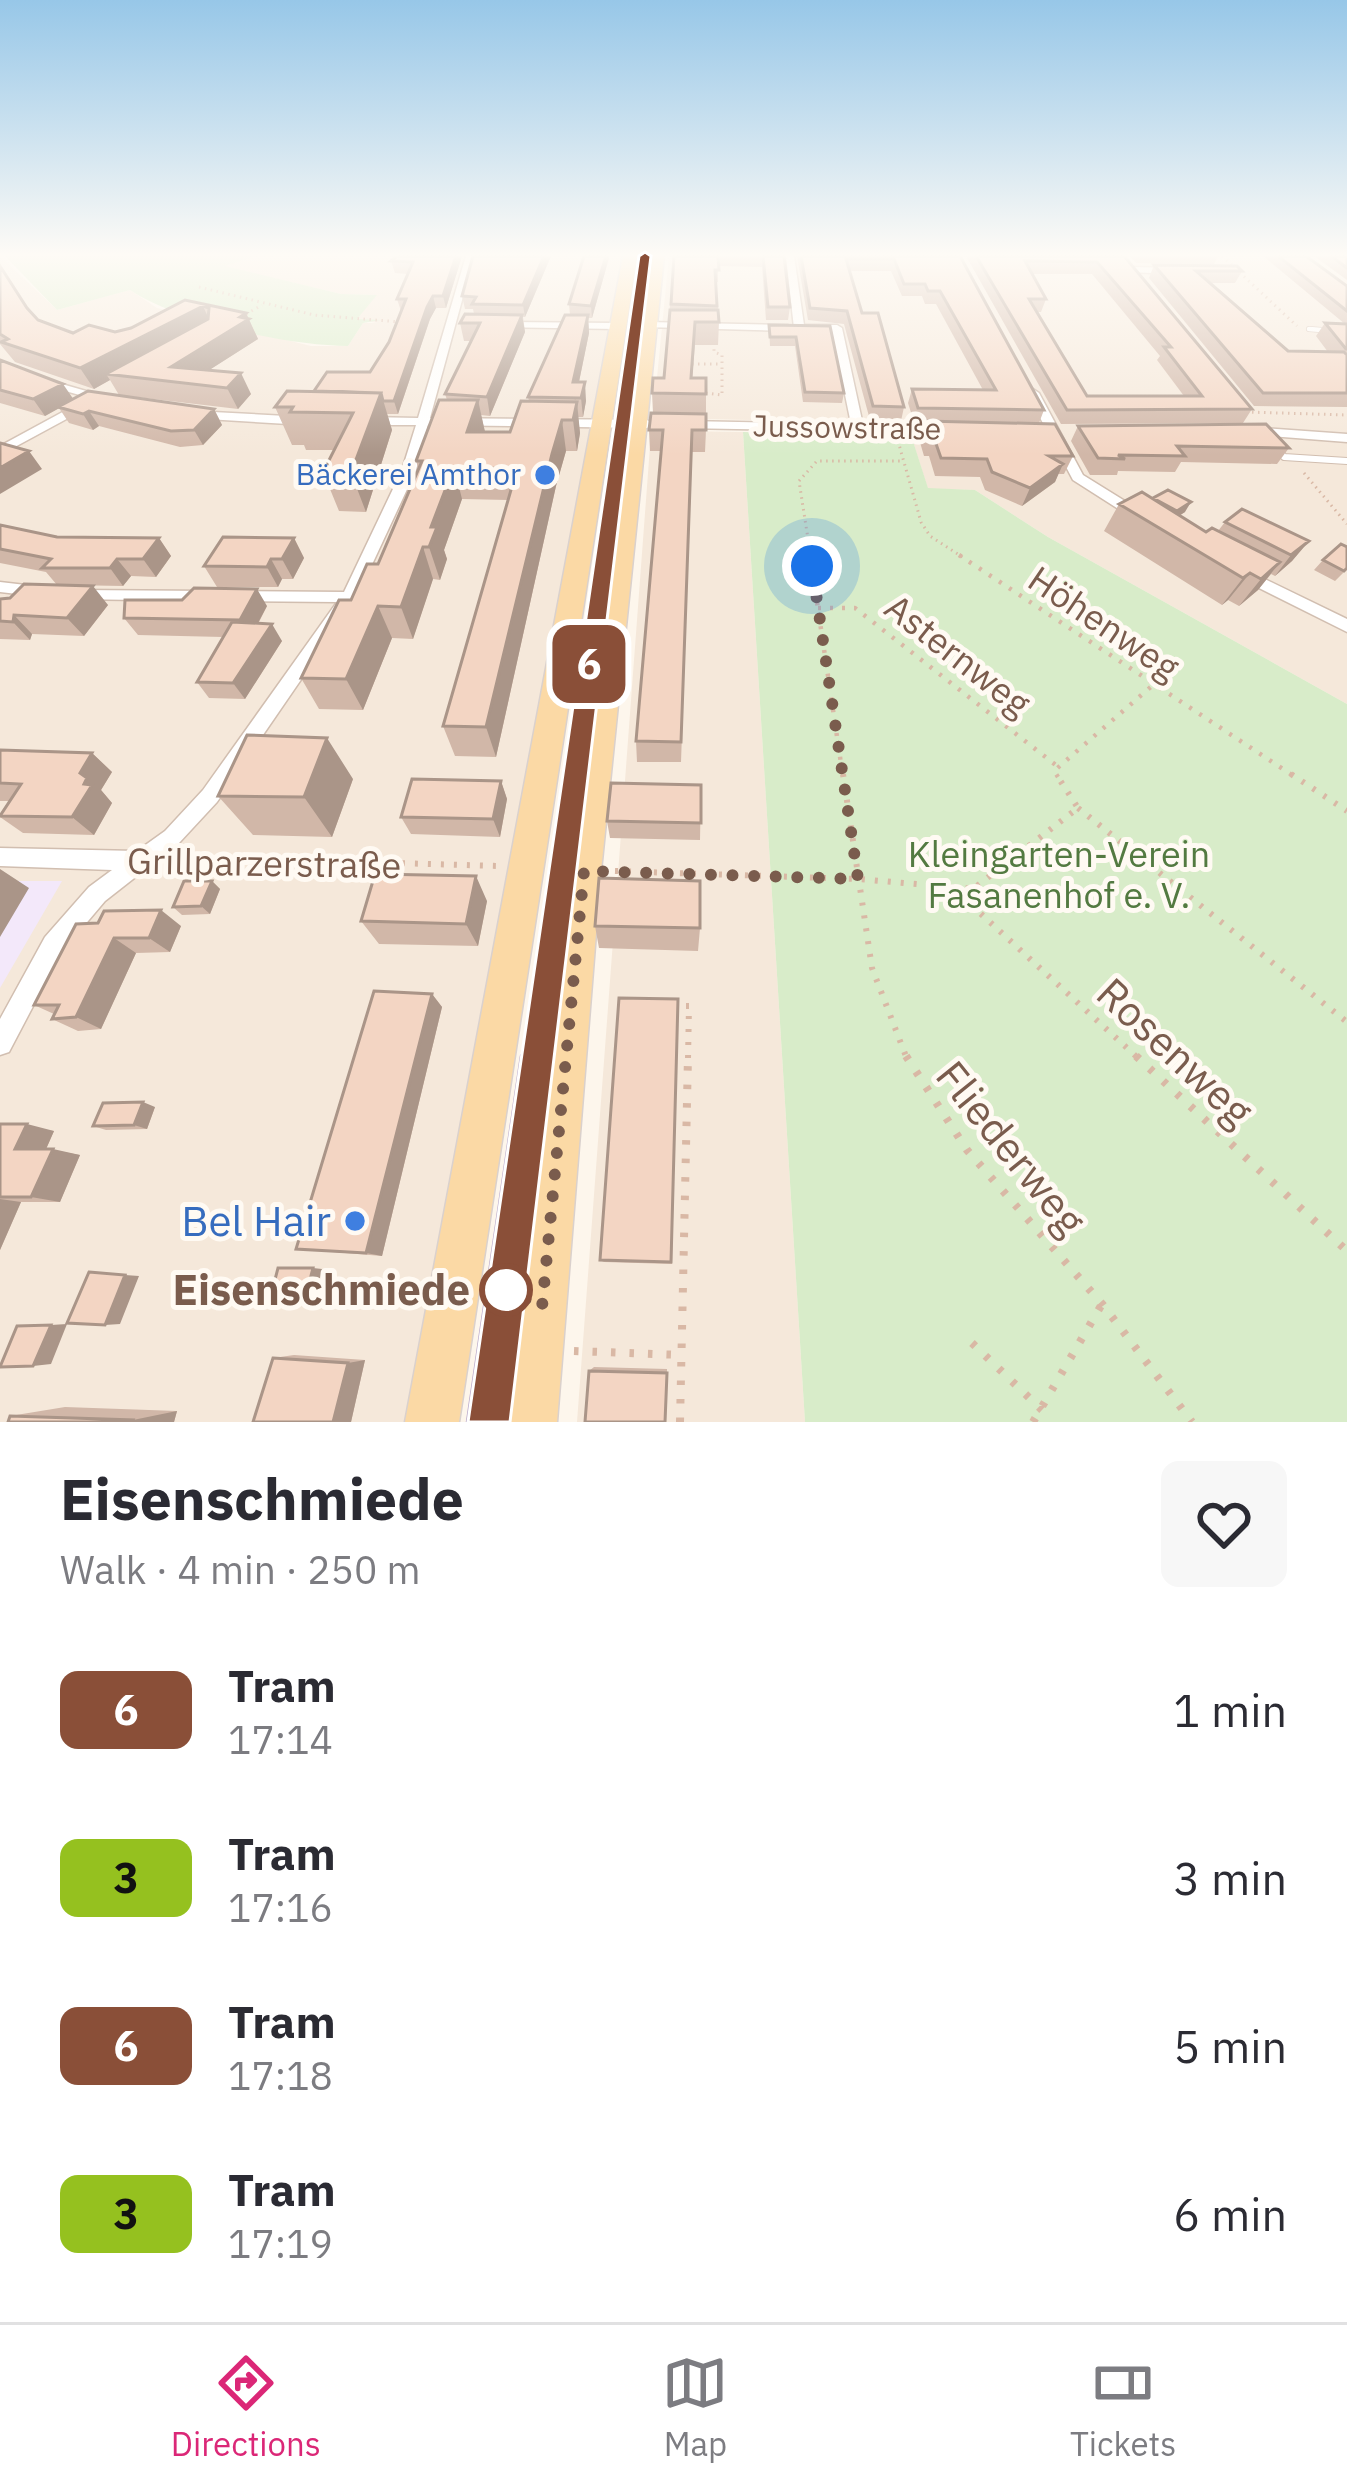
<!DOCTYPE html>
<meta charset="utf-8">
<style>
body{margin:0;font-family:"IBM Plex Sans",sans-serif;background:#f7f7f7;color:#2b2b33;height:100vh;display:flex;flex-direction:column;font-size:45px;white-space:nowrap}
*{box-sizing:border-box;margin:0}
p{font-size:39px;color:#7c7c81}
.icon{flex:none;width:66px;height:66px;fill:none;stroke:currentColor;stroke-width:2;stroke-linecap:round;stroke-linejoin:round}
.map{position:relative;height:1422px;overflow:hidden}
.panel{display:flex;flex-direction:column;background:#fff;flex:1}
.panel>*{flex:none}
.badge{padding:0 24px;border-radius:18px;font-size:42px;line-height:78px}
.you{position:absolute;width:60px;height:60px;margin:-30px;border:9px solid #fff;border-radius:50%;background:#1a73e8;box-shadow:0 0 0 18px #1a73e833}
.map>.badge{position:absolute;translate:-50% -50%;box-shadow:0 0 0 6px #fff}
.round{display:grid;place-items:center;flex:none;width:126px;height:126px;border-radius:18px;background:#f7f7f7}
.summary{display:flex;align-items:center;justify-content:space-between;height:204px;padding:0 60px}
h1{font-size:57px;font-weight:700;line-height:90px}
ul{padding:0;list-style:none}
li{display:flex;align-items:center;gap:36px;height:168px;padding:0 60px}
li div{flex:1}
li b{display:block;font-size:45px}
li em{font-style:normal}
li .badge{min-width:132px;font-weight:700;text-align:center}
.tab-bar{display:flex;justify-content:space-around;align-items:center;height:168px;border-top:3px solid #e1e1e2;background:#fff;font-size:33px;color:#7c7c81}
.tab-bar a{display:grid;justify-items:center;gap:6px}
.tab-bar .active{color:#db2777}
.map>svg:first-child{display:block}
.residential{fill:#f5e8da}
.education{fill:#f3e8fa}
.green{fill:#d8ecc9}
.lines{fill:none;stroke-linecap:round;stroke-linejoin:round}
.service-far1-casing{stroke:#d1beb0;stroke-width:6}
.service-casing{stroke:#d1beb0;stroke-width:8}
.minor-casing{stroke:#d1beb0;stroke-width:3}
.primary-casing{stroke:#dad1cd;stroke-width:3}
.path-far3{stroke:#d9b8a5;stroke-width:3;stroke-dasharray:1.5 4.5;stroke-linecap:butt}
.path-far2{stroke:#d9b8a5;stroke-width:4.5;stroke-dasharray:3 9;stroke-linecap:butt}
.path-far1{stroke:#d9b8a5;stroke-width:6;stroke-dasharray:3 10;stroke-linecap:butt}
.path{stroke:#d9b8a5;stroke-width:8;stroke-dasharray:4.5 14;stroke-linecap:butt}
.service-far1{stroke:#fff;stroke-width:4.5}
.service{stroke:#fff;stroke-width:6}
.minor{fill:#fff;fill-rule:evenodd}
.primary{fill:#fbd9a5;fill-rule:evenodd}
.tram-far1{stroke:#b9a8c9;stroke-width:3}
.tram{stroke:#b9a8c9;stroke-width:4.5}
.wall{fill:#d1b7a8;fill-rule:evenodd}
.shaded-wall{fill:#aa9588}
.building{fill:#f3d5c3;stroke:#aa9588;stroke-width:3;fill-rule:evenodd}
.line{fill:#8a4f38;stroke:#fff;stroke-width:3}
.walk{stroke:#7a5c4d;stroke-width:12;stroke-dasharray:0 21.6}
.shop-dot{fill:#3f7fe0;stroke:#fffaf3;stroke-width:4.5}
.stop-dot{fill:#fff;stroke:#8a4f38;stroke-width:6}
.labels{text-anchor:middle;stroke-width:10;stroke-linejoin:round;paint-order:stroke}
.far-street-label{font-size:30px;fill:#7a5c4d;stroke:#fffaf3}
.far-shop-label{font-size:30px;fill:#366cbe;stroke:#fffaf3;text-anchor:end}
.street-label{font-size:36px;fill:#7a5c4d;stroke:#fffaf3}
.park-label{font-size:36px;fill:#537a41;stroke:#fffaf3}
.near-street-label{font-size:42px;fill:#7a5c4d;stroke:#fffaf3}
.near-shop-label{font-size:42px;fill:#366cbe;stroke:#fffaf3;text-anchor:end}
.near-stop-label{font-size:42px;font-weight:bold;fill:#7a5c4d;stroke:#fffaf3;text-anchor:end}
</style>
<div class="map">
<svg width="1347" height="1422" viewBox="0 0 1347 1422">
<rect width="100%" height="100%" fill="#fdf6ec"/>
<path class="residential" d="M0,256L57,310L130,290L157,308L311,346H348L363,323H377L356,319L375,295L341,294L222,266L255,256H622L411,1422H0Z
M669,256H1347V704L1048,537L975,490L928,489L907,423L653,418Z
M675,431L743,432L805,1422H577L651,433Z"/>
<path class="education" d="M0,881H62L0,988Z"/>
<path class="green" d="M5,256H255L225,266L341,294L377,295L357,319L380,320L363,323L348,346C289,346 178,322 130,290L57,310Z
M743,432L911,435L928,488L975,490L1048,537L1347,704V1422H805Z"/>
<g class="lines">
<g class="service-far1-casing">
<path id="service-far1" d="M1309,329L1347,332"/>
</g>
<g class="service-casing">
<path id="service" d="M1278,449L1284,457L1347,461"/>
</g>
<g class="minor-casing">
<path id="minor" d="M466,256H474L430,418L647,420L653,424L647,428L428,425L416,470L355,601L217,802L179,843L105,901L61,953L9,1052L0,1055V1019L45,937L89,887L112,870L0,866V848L137,851L165,831L203,790L337,602L238,601L230,596L238,591L344,592L402,470L416,425H368L362,421L368,417L418,418Z
M786,256H794L804,325H837L842,328L863,425L947,426L951,427V433L682,428L680,425L686,421L851,424L832,331H799L794,328Z
M1132,267L1175,268L1180,271L1175,274L1129,272Z
M504,322L617,323L622,326L617,329L500,327V323Z
M648,322L788,325L793,328L788,331L644,327V323Z
M0,361L27,374L114,399L108,403L19,378L0,368Z
M1033,389L1039,393L1083,475L1141,511V517H1131L1073,480L1027,393Z
M81,402L87,406L85,409L0,455V446Z
M194,411L305,417L311,421L305,425L190,418V412Z
M1250,427L1347,434V442L1246,434L1244,431Z
M1244,569L1347,619V632L1239,578L1236,574Z
M0,582L43,587L51,592L43,597L0,592Z
M76,590L211,591L219,596L211,601L70,599L68,595Z"/>
</g>
<g class="primary-casing">
<path id="primary" d="M623,256H637L459,1422H405Z
M650,256H664L601,871L557,1422H503L565,871Z"/>
</g>
<path class="path-far3" d="M1222,256L1297,326
M199,287L314,315L400,322
M241,317L262,305
M692,364H722
M706,393L722,395V355L714,352V344
M1246,412L1347,415
M898,441L921,522L930,536L964,558
M1304,473L1347,524
M811,558L799,481L817,461H904"/>
<path class="path-far2" d="M810,555L843,777
M959,555L1295,777
M818,608H855L1057,766
M1058,777L1054,771L1153,685"/>
<path class="path-far1" d="M843,774L872,968L907,1059
M1291,774L1347,811
M1078,808L1347,1022
M181,857L499,866
M615,871L858,879L973,889L1078,808L1056,774
M973,889L980,913L1139,1059
M673,1006H689L688,1059"/>
<path class="path" d="M906,1056L967,1150L1103,1305L1192,1422
M1136,1056L1347,1251
M972,1343L1042,1410
M574,1351L682,1355
M680,1422L688,1056
M1033,1422L1102,1304"/>
<use href="#service-far1" class="service-far1"/>
<use href="#service" class="service"/>
<use href="#minor" class="minor"/>
<use href="#primary" class="primary"/>
<path class="tram-far1" d="M522,1059L640,256"/>
<path class="tram" d="M468,1422L522,1056
M489,1422L519,1190"/>
</g>
<path class="wall" d="M397,256H462L446,308H436L430,319L398,414H387L392,430L366,512L339,511L323,472L334,450H306L304,445H292L275,407L314,391L370,372L389,342L401,311L397,299L408,274L395,273L391,261Z
M473,256H551L525,317H523L525,332L490,416L481,415L485,432H510L529,401L528,397L570,315L569,304L584,256H609V258L592,318H588L589,333L579,382L586,401L583,417H578L580,433L577,451H566L556,486L496,757L455,756L443,726L508,500L462,499L444,550L447,559L440,580L433,579L413,639L392,638L363,710L319,709L301,678L351,600L378,564L419,470L416,461L447,400L445,394L471,341H464L460,323L474,314L473,309H465L462,296Z
M674,256H784L790,307L788,320H766L762,267L718,266V282H716L719,322L718,345H695L692,378H706V430L705,452H692L681,762H637L636,741L661,451H650L649,430L653,413L652,393L664,378Z
M797,256H960L1044,410L1039,423L1073,456L1064,474H1058L1055,482L1022,506L985,490L980,477L935,476L929,456H924L919,439L924,422H914L908,403L912,389L983,390L936,304H925L922,296H902L891,271H850L862,313L904,407L901,421L870,420L844,324L808,320Z
M966,256H1124L1252,409L1243,423L1061,424ZM1032,274H1092L1160,356L1157,360L1184,396H1087L1037,312H1041L1046,299Z
M1130,256H1218L1214,264L1136,263Z
M1263,256H1306L1347,286V407L1254,406L1149,278L1154,265L1242,271L1235,283H1210L1288,351L1328,352L1316,336L1325,323L1345,324Z
M1314,256H1347V280Z
M0,266L27,308L38,320L73,333L115,332L131,328L185,300L246,313L258,339L209,370L251,394L238,409L119,395L110,380L94,389L15,362L0,344Z
M769,325L830,326L844,393L842,403L803,402L795,346H770Z
M0,360L73,399L214,409L222,425L203,445L180,447L99,426L93,430L69,423L59,408L45,416L0,403Z
M1078,426L1289,448L1277,464L1181,462L1175,472L1118,471L1117,475H1090L1071,441Z
M1153,498L1185,512L1180,515L1206,532L1218,531L1225,522L1309,541L1292,561L1275,576L1271,574L1258,590L1239,606L1228,600L1222,605L1104,531L1119,504Z
M0,525L57,537L159,538L171,556L156,577L131,576L123,586L68,585L108,605L84,636L32,634L30,640L0,639V599L10,598L57,585L46,572L0,563Z
M294,538L304,558L293,579H282L278,587H217L204,566Z
M1323,560L1347,569L1335,581L1314,570Z
M267,606L258,624L282,641L245,699L209,698L197,682L223,637L138,635L124,618Z
M0,750L92,753L112,772L101,790L112,803L94,835L23,833L0,817V814L9,801H0Z
M353,779L332,837L253,835L218,796Z
M501,781L507,799L500,837L411,834L401,817Z
M701,785L700,840L610,838L607,821Z
M212,881L220,889L210,914L182,915L173,907Z
M487,901L478,946L379,944L361,921Z
M76,924L181,926L170,952L136,953L101,1029L78,1031L52,1019L54,1014L34,1005Z
M595,926L700,928L698,951L599,948Z
M432,994L442,1007L382,1256L296,1249Z
M678,999L672,1264L604,1262L600,1260Z
M155,1107L147,1129L106,1130L93,1126Z
M0,1124L54,1131L46,1149L80,1155L60,1202H21L0,1250Z
M294,1355L365,1360L351,1422L273,1358Z
M594,1367L667,1369L666,1422L589,1371Z
M65,1407L177,1411L174,1422H8L10,1416Z"/>
<path class="shaded-wall" d="M456,256H462L446,308L443,296Z
M544,256H551L525,317L523,305Z
M606,256H609V258L592,318L591,306Z
M433,296L436,308L430,319L398,414L394,401L427,307Z
M203,306L212,326L106,374L110,380L94,389L80,368Z
M246,313L258,339L189,383L171,367Z
M522,315L525,332L490,416L487,397Z
M588,315L589,333L575,401L573,382Z
M241,373L251,394L238,409L227,388Z
M585,382L586,401L583,417L581,398Z
M63,384L74,400L45,416L33,399Z
M381,393L392,430L366,512L351,473Z
M478,400L485,432H467Z
M577,402L580,433L577,451L573,420Z
M214,409L222,425L203,445L194,430Z
M89,411L99,426L93,430L83,414Z
M562,420L566,451L556,486L496,757L486,727L552,454Z
M29,451L42,469L0,494V468Z
M1063,464L1055,482L1022,506L1030,488Z
M454,467L462,499L444,550L447,559L440,580L429,547L431,527Z
M1191,502L1185,512L1171,521L1177,511Z
M159,538L171,556L156,577L143,559Z
M294,538L304,558L293,579L282,559Z
M1309,541L1292,561L1275,576L1291,555Z
M423,547L433,579L413,639L401,607Z
M117,559L131,576L123,586L110,568Z
M271,559L282,579L278,587L267,567Z
M1280,562L1258,590L1239,606L1261,579Z
M1250,573L1228,600L1222,605L1243,578Z
M93,586L108,605L84,636L67,618Z
M257,589L267,606L250,638L240,620Z
M378,606L392,638L363,710L346,679Z
M14,615L32,634L30,640L13,622Z
M272,624L282,641L245,699L233,683Z
M327,738L353,779L332,837L304,797Z
M92,753L112,772L101,790L112,803L94,835L72,817L84,784L80,773Z
M501,781L507,799L500,837L493,819Z
M0,869L29,888L0,937Z
M476,876L487,901L478,946L466,924Z
M212,881L220,889L210,914L201,906Z
M161,910L181,926L170,952L149,938Z
M114,938L136,953L101,1029L76,1017Z
M432,994L442,1007L382,1256L366,1253Z
M143,1102L155,1107L147,1129L134,1125Z
M27,1124L54,1131L43,1156L15,1149Z
M53,1149L80,1155L60,1202L31,1197Z
M0,1199L21,1202L0,1250Z
M313,1268L322,1269L315,1299H305Z
M125,1275L139,1276L120,1324L105,1325Z
M67,1324L51,1364L33,1366L51,1325Z
M365,1360L351,1422H333L348,1363Z
M177,1411L174,1422H132L133,1420Z"/>
<path class="building" d="M397,256H456L443,296H433L427,307L394,401H383L381,393L314,391L327,372H370L389,342L406,299H397L413,262L391,261Z
M473,256H544L523,305L472,304L476,297L462,296Z
M584,256H606L591,306L569,304Z
M674,256H718L719,270H715L717,306L671,304Z
M763,256H784L790,307H768Z
M801,256H960L1044,410L918,408L912,389L996,390L940,291H928L925,284H904L894,259H846L862,313H878L904,407L873,406L847,311L810,308Z
M976,256H1124L1252,409L1067,410ZM1025,261L1097,262L1171,347H1164L1202,396H1087L1029,299H1046Z
M1278,256H1306L1347,286V311Z
M1331,256H1347V268Z
M1154,265L1237,266L1242,271H1196L1288,351L1344,352L1347,355V393H1263Z
M0,266L27,308L38,320L73,333L89,325L115,332L131,328L185,300L246,313L240,317L249,319L171,367L241,373L227,388L106,374L208,319L209,308L203,306L80,368L1,342L8,339L0,334Z
M670,310H718L719,322H695L691,378H706V394L652,393L653,378H664Z
M465,314L522,315L487,397L445,394L480,323H460Z
M565,315H588L573,382H585L581,398L528,397Z
M1325,323L1347,324V349H1346Z
M769,325L830,326L844,393L805,392L796,337H770Z
M0,360L63,384L33,399L0,390Z
M88,391L214,409L194,430L171,431L89,411L83,414L58,407Z
M287,391L381,393L351,473L323,472L353,413L290,412L293,407H275Z
M439,400H478L467,432H510L521,401L577,402L573,420H562L552,454L486,727L443,726L517,469L454,467L431,527H437L429,547H423L401,607L378,606L346,679L301,678L339,600H351L367,564H378L422,461H416Z
M651,413L706,414V430H692L681,742L636,741L663,430H649Z
M924,421L1055,424L1073,456H1049L1063,464L1030,488L992,472L987,459L941,458L934,438H929Z
M1266,424L1289,448L1177,446L1185,456L1118,455L1125,459L1098,458L1078,426Z
M0,443L29,451L0,468Z
M1168,490L1191,502L1177,511L1153,498Z
M1142,492L1206,532L1212,528L1280,562L1261,579L1250,573L1243,578L1119,504Z
M1242,509L1309,541L1291,555L1225,522Z
M0,525L57,537L159,538L143,559H117L110,568H42L51,559L0,549Z
M223,537L294,538L282,559H271L267,567L204,566Z
M1341,544L1347,547V568L1344,571L1323,560Z
M24,584L93,586L67,618L14,615L13,622L0,621V599L10,598Z
M194,588L257,589L240,620L124,618L125,600H182Z
M232,622L272,624L233,683L197,682Z
M247,735L327,738L304,797L218,796Z
M0,750L92,753L80,773L87,778L84,784L92,785L72,817L0,816L21,784L0,783Z
M412,779L501,781L493,819L401,817Z
M611,783L701,785V823L607,821Z
M375,874L476,876L466,924L361,921Z
M599,878L700,881V928L595,926Z
M184,881H212L201,906L173,907Z
M161,910L149,938H114L76,1017L52,1019L59,1005H34L76,924L98,923L104,911Z
M374,991L432,994L366,1253L296,1249Z
M619,998L678,999L671,1262L600,1260Z
M143,1102L134,1125L93,1126L103,1103Z
M0,1124H27L15,1149H53L31,1197H0Z
M278,1268H313L305,1299H270Z
M89,1272L125,1275L105,1325L67,1323Z
M51,1325L33,1366L0,1367L17,1326Z
M273,1358L348,1363L333,1422H253Z
M589,1371L667,1373L665,1422H585Z
M10,1416L133,1420L132,1422H8Z"/>
<linearGradient id="sky" x2="0" y2="1"><stop stop-color="#97c7e8"/><stop offset="0.56" stop-color="#fefbf6"/><stop offset="1" stop-color="#fefbf6" stop-opacity="0"/></linearGradient>
<rect width="1347" height="455" fill="url(#sky)"/>
<path class="line" d="M645,252L651,256L510,1422H468L639,256Z"/>
<g class="lines">
<path class="walk" d="M506,1290L542,1307L584,871L858,879L812,566"/>
</g>
<g class="shop-dot">
<circle cx="545" cy="475" r="12"/>
<circle cx="355" cy="1221" r="12"/>
</g>
<circle class="stop-dot" cx="506" cy="1290" r="24"/>
<g class="labels">
<g class="far-street-label">
<text transform="translate(847 428) rotate(1)" y="10">Jussowstraße</text>
</g>
<g class="far-shop-label">
<text x="521" y="485">Bäckerei Amthor</text>
</g>
<g class="street-label">
<text transform="translate(1104 623) rotate(34)" y="13">Höhenweg</text>
<text transform="translate(958 655) rotate(38)" y="13">Asternweg</text>
<text transform="translate(264 863) rotate(1)" y="13">Grillparzerstraße</text>
</g>
<g class="park-label">
<text x="1059" y="867">Kleingarten-Verein<tspan x="1059" dy="41">Fasanenhof e. V.</tspan></text>
</g>
<g class="near-street-label">
<text transform="translate(1175 1052) rotate(43)" y="15">Rosenweg</text>
<text transform="translate(1011 1148) rotate(51)" y="15">Fliederweg</text>
</g>
<g class="near-shop-label">
<text x="331" y="1236">Bel Hair</text>
</g>
<g class="near-stop-label">
<text x="470" y="1305">Eisenschmiede</text>
</g>
</g>
</svg>
<div class="you" style="left:812px;top:566px"></div>
<b class="badge" style="left:589px;top:664px;background:#8a4f38;color:#fff">6</b>
</div>
<section class="panel">
<div class="summary"><div><h1>Eisenschmiede</h1><p>Walk · 4 min · 250 m</p></div><a class="round"><svg class="icon" aria-label="heart" viewBox="0 0 24 24"><path d="M12 20l-8-8c-3-5 5-10 8-4 3-6 11-1 8 4z"/></svg></a></div>
<ul>
<li><span class="badge" style="background:#8a4f38;color:#fff">6</span><div><b>Tram</b><p>17:14</p></div><em>1 min</em></li>
<li><span class="badge" style="background:#95c11f;color:#111">3</span><div><b>Tram</b><p>17:16</p></div><em>3 min</em></li>
<li><span class="badge" style="background:#8a4f38;color:#fff">6</span><div><b>Tram</b><p>17:18</p></div><em>5 min</em></li>
<li><span class="badge" style="background:#95c11f;color:#111">3</span><div><b>Tram</b><p>17:19</p></div><em>6 min</em></li>
</ul>
</section>
<nav class="tab-bar">
<a class="active"><svg class="icon" aria-label="directions" viewBox="0 0 24 24"><path d="M12 3l9 9-9 9-9-9zM9 14v-3h6M13 9l2 2-2 2"/></svg>Directions</a>
<a><svg class="icon" aria-label="map" viewBox="0 0 24 24"><path d="M3 6l6-2 6 2 6-2v14l-6 2-6-2-6 2zM9 4v14M15 6v14"/></svg>Map</a>
<a><svg class="icon" aria-label="tickets" viewBox="0 0 24 24"><path d="M3 7h18v10H3zM15 7v10"/></svg>Tickets</a>
</nav>
